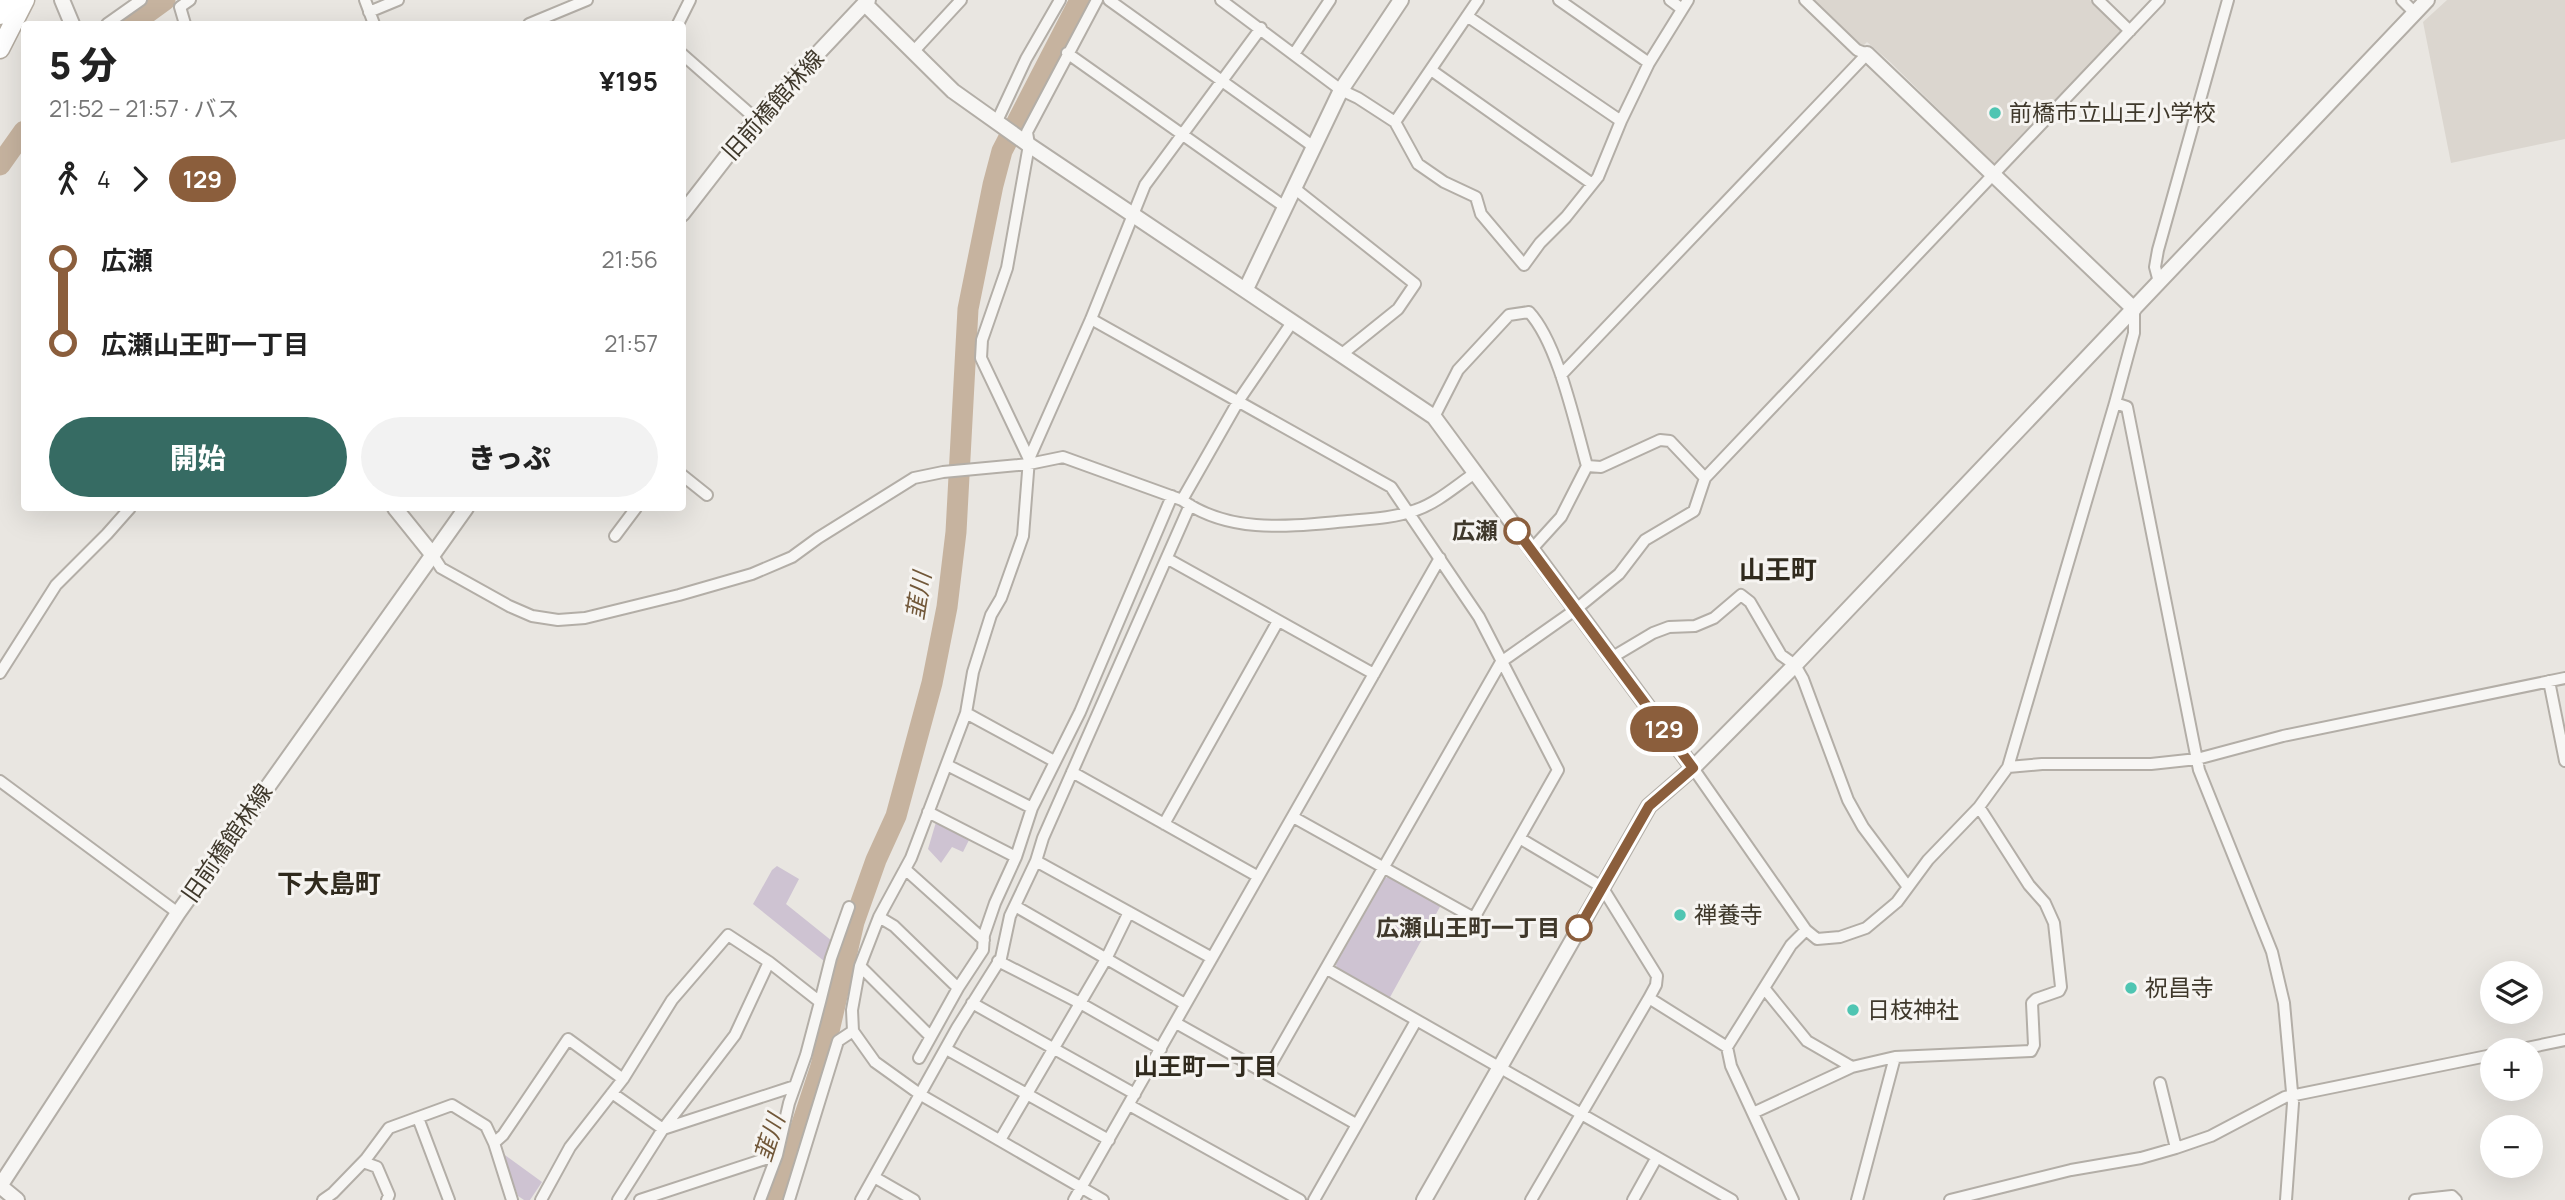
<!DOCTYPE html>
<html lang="ja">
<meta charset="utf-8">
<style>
body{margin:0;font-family:Manrope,"Noto Sans JP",sans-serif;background:#f2f2f2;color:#222;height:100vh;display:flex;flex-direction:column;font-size:26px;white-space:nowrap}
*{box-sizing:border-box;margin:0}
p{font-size:23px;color:#767676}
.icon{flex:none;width:38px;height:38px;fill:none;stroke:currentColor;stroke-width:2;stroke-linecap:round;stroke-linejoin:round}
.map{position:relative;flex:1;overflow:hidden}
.side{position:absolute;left:21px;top:21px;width:665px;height:490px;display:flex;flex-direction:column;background:#fff;border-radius:7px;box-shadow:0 7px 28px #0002}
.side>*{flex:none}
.badge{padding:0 14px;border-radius:23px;font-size:24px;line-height:46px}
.controls{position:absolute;left:2480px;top:961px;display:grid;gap:14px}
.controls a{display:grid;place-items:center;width:63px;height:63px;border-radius:50%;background:#fff;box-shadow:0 7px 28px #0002;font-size:35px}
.map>.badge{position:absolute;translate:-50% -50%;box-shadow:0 0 0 4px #fff}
.legs{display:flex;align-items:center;gap:10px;height:77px;padding:0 28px;font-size:23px}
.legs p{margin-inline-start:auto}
.head{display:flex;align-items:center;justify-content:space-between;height:119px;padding:0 28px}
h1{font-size:38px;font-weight:800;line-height:52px}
.primary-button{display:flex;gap:14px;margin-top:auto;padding:14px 28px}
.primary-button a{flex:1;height:80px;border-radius:42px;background:#366b63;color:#fff;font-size:28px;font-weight:800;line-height:80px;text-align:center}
.primary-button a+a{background:#f2f2f2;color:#222}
ul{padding:0 28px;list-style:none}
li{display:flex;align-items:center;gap:24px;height:84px;font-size:26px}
li i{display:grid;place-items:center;width:10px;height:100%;margin:0 9px;background:currentColor}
li i::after{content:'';width:18px;height:18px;margin:-9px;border:5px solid;border-radius:50%;background:#fff}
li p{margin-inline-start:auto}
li:first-child i{background:linear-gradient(#0000 50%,currentColor 0)}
li:last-child i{background:linear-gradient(currentColor 50%,#0000 0)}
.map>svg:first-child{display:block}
.built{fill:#dbd6cf}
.green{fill:#cec3d2}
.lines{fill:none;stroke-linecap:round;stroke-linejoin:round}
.river{stroke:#c6b39f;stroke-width:21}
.minor-casing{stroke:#b3aea7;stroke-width:14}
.tertiary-casing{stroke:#b3aea7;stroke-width:18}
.primary-casing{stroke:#b4aca1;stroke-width:21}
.minor{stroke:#f7f6f4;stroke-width:10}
.tertiary{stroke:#f7f6f4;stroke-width:14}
.primary{stroke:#fff;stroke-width:18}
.line-1-casing{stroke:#fff;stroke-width:16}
.line-1{stroke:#8b5e3c;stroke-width:10}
.poi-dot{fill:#4fc5b2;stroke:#f6f4f1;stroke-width:2.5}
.stop-1-dot{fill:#fff;stroke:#8b5e3c;stroke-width:3.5}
.labels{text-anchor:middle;stroke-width:6;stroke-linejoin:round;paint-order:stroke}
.street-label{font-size:23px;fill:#3f382b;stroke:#f6f4f1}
.poi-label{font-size:23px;fill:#3f382b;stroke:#f6f4f1;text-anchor:start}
.stop-label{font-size:23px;font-weight:bold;fill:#3f382b;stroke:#f6f4f1;text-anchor:end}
.water-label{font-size:24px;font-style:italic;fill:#715738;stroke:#f6f4f1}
.neighbourhood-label{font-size:24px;font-weight:bold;fill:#302a1d;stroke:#f6f4f1}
.quarter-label{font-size:26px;font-weight:bold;fill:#302a1d;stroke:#f6f4f1}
</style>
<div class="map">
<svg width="2565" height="1200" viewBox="0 0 2565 1200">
<rect width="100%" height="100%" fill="#e9e6e1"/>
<path class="built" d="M1813,0H2090L2123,33L1996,166L1889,61L1867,42L1862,47Z
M2447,0H2565V139L2451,163L2423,22Z"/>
<path class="green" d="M940,821L970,838L963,852L952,847L941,863L928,849L936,822Z
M777,866L799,879L786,904L832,941L824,961L753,904L772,870Z
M1392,876L1441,905L1389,999L1337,969L1336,964L1385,878Z
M502,1153L542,1182L530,1200H524L518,1196Z"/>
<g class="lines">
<path class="river" d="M132,24L165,0
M0,165L24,131
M777,1200L821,1066L854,922L876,860L896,816L932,683L947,607L956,532L968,309L993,185L1002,151L1080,0"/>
<g class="minor-casing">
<path id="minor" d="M365,0L374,24
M1097,0L1027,132L1029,145L1007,268L982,340L981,358L1029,459L1023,536L1001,598L991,615L973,672L966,713L911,858L879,917L860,966L852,1010L853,1031L875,1062L921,1095L1103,1200
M1109,0L1314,147
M1221,0L1341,90L1358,98L1395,122L1418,164L1444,182L1476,197L1481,214L1524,265L1540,243L1566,217L1598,177L1621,121L1649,63L1688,0
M1559,0L1649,63
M1670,0L1682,9
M2098,0L2130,31
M2402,0L2415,13
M369,12L398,0
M1467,16L1621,121
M107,24L141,0
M185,24L180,7L190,0
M529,24L587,0
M678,24L690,0
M913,52L961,0
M1067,53L1285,207
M682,54L756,119
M1294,54L1330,0
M1431,70L1591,183
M997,121L1026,59L1060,0
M1395,122L1478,0
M1294,188L1415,284L1398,309L1342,354
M2159,282L2155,267L2158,250L2228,0
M1091,319L1391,487L1479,617L1558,770L1474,918L1293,817
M1561,375L1867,54L1857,50L1805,0
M2115,403L2127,407L2199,770L2272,952L2284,1003L2293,1103L2286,1200
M1434,417L1458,370L1509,315L1529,312C1558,343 1575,424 1587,466L1561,517L1531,550
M1029,459L1091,319L1145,185L1261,28
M1587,466L1601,467L1660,440L1670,441L1705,478
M682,475L707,495
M1182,500L1239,400L1293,321
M615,536L636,508
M432,554L441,568L509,606L532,616L558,620L585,618L679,595L752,574L792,557L818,538L914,478L943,472L1029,464L1063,457L1182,500C1231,535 1292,526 1348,521C1371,519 1394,518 1416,510C1437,503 1457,485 1475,473
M1168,559L1374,674
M1611,658L1653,633L1669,627L1695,626L1714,618L1741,595L1750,602L1781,655L1795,665L1803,679L1848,800L1863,827L1908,887
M0,673L56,585L107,534L130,508
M2549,681L2565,761
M966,713L1054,761
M947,765L1032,808
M2008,767L2115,403L2134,333V309
M1693,768L1806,930L1817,939L1840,937L1866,928L1897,902L1928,860L1979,807L2008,767L2042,764H2151L2197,759L2283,736L2565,678
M1072,772L1257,876
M0,781L178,913
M928,812L1016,857
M1164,824L1278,621
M1521,839L1602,887L1657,976L1656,985L1649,998L1531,1200
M1036,861L1212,958
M905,869L984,940
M1015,906L1185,1004
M879,917L894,926L958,988
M998,961L1080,1003L1161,1049
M860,966L930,1036
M1327,969L1732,1200
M1764,988L1807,1041L1852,1067
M1649,998L1727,1047L1731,1066L1793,1200
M820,1002L831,958L849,907
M972,1003L1135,1094
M1176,1023L1356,1124
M1727,1047L1791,945L1806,930
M946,1049L1109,1140
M2517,1050L2565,1040
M919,1058L958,988L983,950L984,935L995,903L1016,857L1032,808L1080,712L1172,496
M1266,1073L1501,662L1575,610L1619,574L1645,540L1694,511L1705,478L2159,0
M2160,1083L2176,1148
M612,1093L663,1129L795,1086
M1129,1105L1300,1200
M1753,1113L1852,1067L1895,1057L2031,1051L2034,1045L2032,1003L2036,999L2059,991L2061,987L2054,923L2045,903L2029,885L1979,807
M418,1118L449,1200
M1000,1140L1106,959L1129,912
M494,1143L512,1200
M363,1162L377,1167L389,1195L387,1200
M874,1177L914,1200
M323,1200L333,1193L366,1159L389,1128L452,1105L486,1126L494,1143L503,1135L568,1039L623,1079
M541,1200L570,1147L623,1079L672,1000L728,935L769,962L820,1002L806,1055L789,1103L777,1155L760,1200
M618,1200L663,1129L735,1035L769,962
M640,1200L777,1155
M789,1200L838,1041L853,1031
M861,1200L957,1028L1001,958L1010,916L1036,861L1043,838L1190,505
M1074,1200L1440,558
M1314,1200L1416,1021
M1633,1200L1657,1157
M1857,1200L1895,1057
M1950,1200L2071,1170L2141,1158L2176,1148L2211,1136L2285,1097L2492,1055
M2415,1200L2452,1196L2456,1200"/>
</g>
<g class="tertiary-casing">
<path id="tertiary" d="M62,0L72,24
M865,4L953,91L1029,145L1434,417L1693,768
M1867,54L2134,309
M682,214L755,120L868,0
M1246,289L1341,90L1401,0
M395,508L432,554
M0,1186L178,913L466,508
M0,1186L17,1200
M1424,1200L1649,806L1693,768L1795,665L2427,0"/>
</g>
<g class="primary-casing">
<path id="primary" d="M0,15L8,0
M0,49L25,0"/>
</g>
<use href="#minor" class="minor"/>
<use href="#tertiary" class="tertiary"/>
<use href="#primary" class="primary"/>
</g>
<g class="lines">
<g class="line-1-casing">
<path id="line-1" d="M1517,531L1693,768L1649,806L1579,928"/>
</g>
<use href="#line-1" class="line-1"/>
</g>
<g class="poi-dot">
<circle cx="1995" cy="113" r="7"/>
<circle cx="1680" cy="915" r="7"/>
<circle cx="2131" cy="988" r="7"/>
<circle cx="1853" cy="1010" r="7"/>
</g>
<g class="stop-1-dot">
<circle cx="1517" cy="531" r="12"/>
<circle cx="1579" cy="928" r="12"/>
</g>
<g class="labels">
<g class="street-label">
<text transform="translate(773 105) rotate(-48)" y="8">旧前橋館林線</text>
<text transform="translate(227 843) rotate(-55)" y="8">旧前橋館林線</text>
</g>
<g class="poi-label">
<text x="2009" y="121">前橋市立山王小学校</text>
<text x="1694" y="923">禅養寺</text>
<text x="2145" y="996">祝昌寺</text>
<text x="1867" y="1018">日枝神社</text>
</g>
<g class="stop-label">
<text x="1498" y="539">広瀬</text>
<text x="1560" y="936">広瀬山王町一丁目</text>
</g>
<g class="water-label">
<text transform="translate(919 596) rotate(-81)" y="8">韮川</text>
<text transform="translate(770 1138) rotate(-72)" y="8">韮川</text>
</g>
<g class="neighbourhood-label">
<text x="1206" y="1075">山王町一丁目</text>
</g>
<g class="quarter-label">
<text x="1778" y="579">山王町</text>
<text x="329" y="893">下大島町</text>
</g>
</g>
</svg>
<div class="controls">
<a><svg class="icon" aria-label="layers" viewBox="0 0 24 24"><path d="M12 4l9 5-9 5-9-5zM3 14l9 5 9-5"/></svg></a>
<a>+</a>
<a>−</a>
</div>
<b class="badge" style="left:1664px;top:729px;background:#8b5e3c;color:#fff">129</b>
<section class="side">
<div class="head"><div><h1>5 分</h1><p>21:52 – 21:57 · バス</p></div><b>¥195</b></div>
<div class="legs"><svg class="icon" aria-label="walk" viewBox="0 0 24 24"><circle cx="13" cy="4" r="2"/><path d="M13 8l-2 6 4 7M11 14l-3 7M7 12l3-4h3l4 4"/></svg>4<svg class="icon" aria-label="forward" viewBox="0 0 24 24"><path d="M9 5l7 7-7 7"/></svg><b class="badge" style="background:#8b5e3c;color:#fff">129</b></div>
<ul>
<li><i style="color:#8b5e3c"></i><b>広瀬</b><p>21:56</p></li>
<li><i style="color:#8b5e3c"></i><b>広瀬山王町一丁目</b><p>21:57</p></li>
</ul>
<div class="primary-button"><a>開始</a><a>きっぷ</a></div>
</section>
</div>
